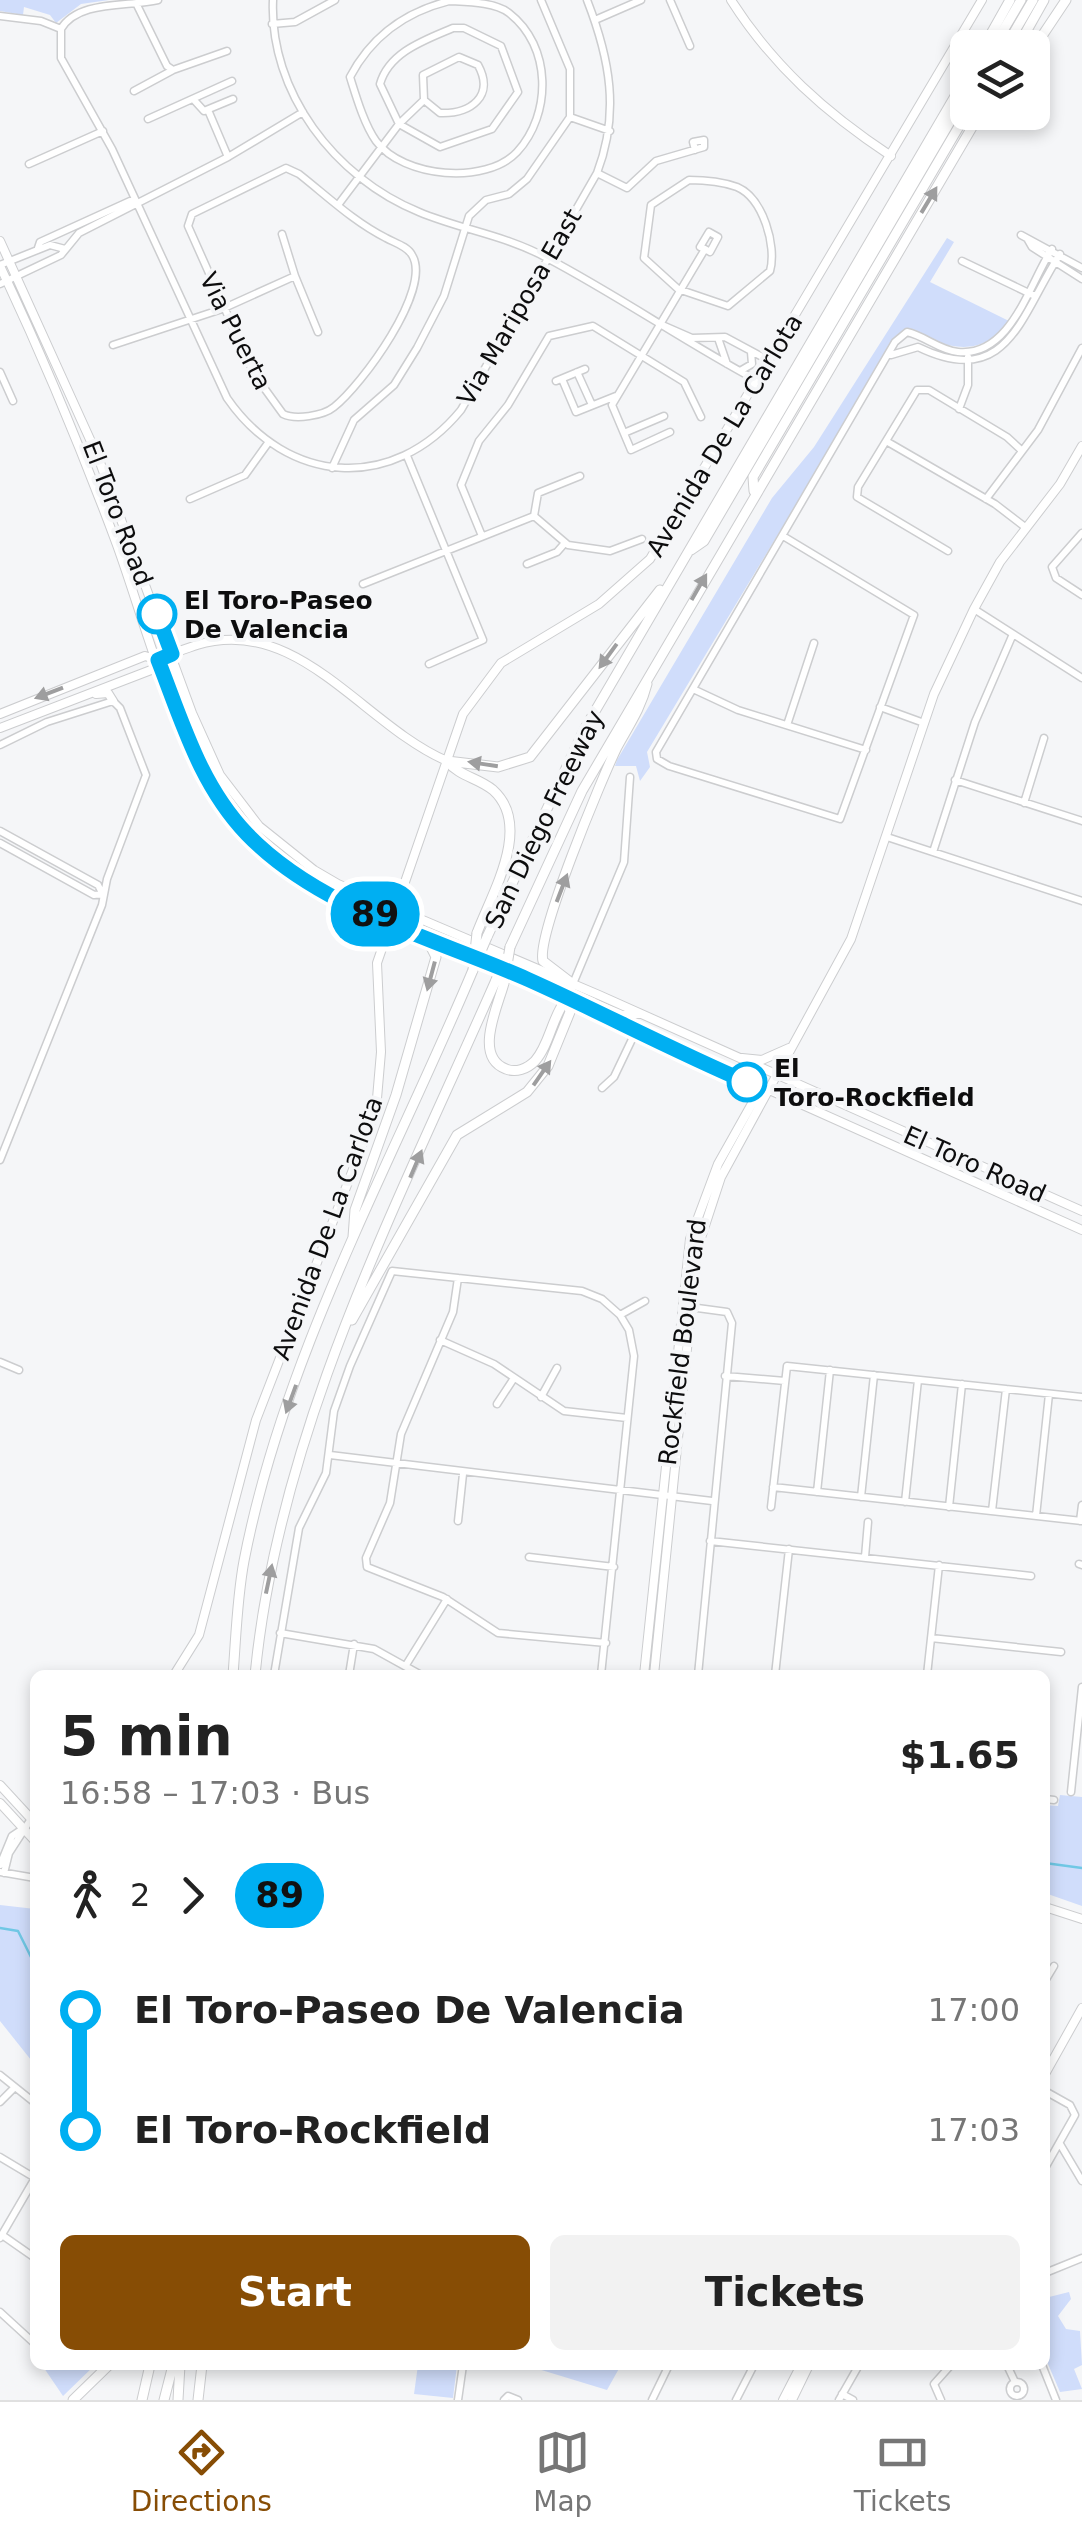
<!DOCTYPE html>
<meta charset="utf-8">
<style>
body{margin:0;font-family:"DejaVu Sans",sans-serif;background:#f2f2f2;color:#222;height:100vh;display:flex;flex-direction:column;font-size:38px;white-space:nowrap}
*{box-sizing:border-box;margin:0}
p{font-size:32px;color:#767676}
.icon{flex:none;width:55px;height:55px;fill:none;stroke:currentColor;stroke-width:2;stroke-linecap:round;stroke-linejoin:round}
.map{position:relative;flex:1;overflow:hidden}
.sheet{position:absolute;left:30px;top:1670px;width:1020px;height:700px;display:flex;flex-direction:column;background:#fff;border-radius:15px;box-shadow:0 5px 15px #0003}
.sheet>*{flex:none}
.badge{padding:0 20px;border-radius:32px;font-size:35px;line-height:65px}
.controls{position:absolute;left:950px;top:30px;display:grid;gap:20px}
.controls a{display:grid;place-items:center;width:100px;height:100px;border-radius:15px;background:#fff;box-shadow:0 5px 15px #0003;font-size:50px}
.map>.badge{position:absolute;translate:-50% -50%;box-shadow:0 0 0 5px #fff}
.legs{display:flex;align-items:center;gap:15px;height:110px;padding:0 30px;font-size:32px}
.legs p{margin-inline-start:auto}
.summary{display:flex;align-items:center;justify-content:space-between;height:170px;padding:0 30px}
h1{font-size:55px;font-weight:600;line-height:75px}
.cta{display:flex;gap:20px;margin-top:auto;padding:20px 30px}
.cta a{flex:1;height:115px;border-radius:15px;background:#874d05;color:#fff;font-size:40px;font-weight:600;line-height:115px;text-align:center}
.cta a+a{background:#f2f2f2;color:#222}
ul{padding:0 30px;list-style:none}
li{display:flex;align-items:center;gap:35px;height:120px;font-size:38px}
li i{display:grid;place-items:center;width:15px;height:100%;margin:0 12px;background:currentColor}
li i::after{content:'';width:25px;height:25px;margin:-12px;border:8px solid;border-radius:50%;background:#fff}
li p{margin-inline-start:auto}
li:first-child i{background:linear-gradient(#0000 50%,currentColor 0)}
li:last-child i{background:linear-gradient(currentColor 50%,#0000 0)}
.dock{display:flex;justify-content:space-around;align-items:center;height:140px;border-top:2px solid #e0e0e0;background:#fff;font-size:28px;color:#767676}
.dock a{display:grid;justify-items:center;gap:5px}
.dock .current{color:#874d05}
.map>svg:first-child{display:block}
.green{fill:#d0ddfb}
.lines{fill:none;stroke-linecap:round;stroke-linejoin:round}
.stream{stroke:#70c8e5;stroke-width:2.5}
.minor-casing{stroke:#cccdcf;stroke-width:9}
.major-casing{stroke:#cccdcf;stroke-width:10}
.highway-casing{stroke:#cccdcf;stroke-width:11}
.minor{stroke:#fff;stroke-width:6}
.major{stroke:#fff;stroke-width:8}
.highway{stroke:#fff;stroke-width:9}
.highway-bridge-casing{stroke:#cccdcf;stroke-width:11;stroke-linecap:butt}
.highway-bridge{stroke:#fff;stroke-width:9}
.oneway{fill:#9e9e9f}
.line-1-casing{stroke:#fff;stroke-width:22}
.line-1{stroke:#00aff2;stroke-width:15}
.stop-1-dot{fill:#fff;stroke:#00aff2;stroke-width:5}
.labels{text-anchor:middle;stroke-width:8;stroke-linejoin:round;paint-order:stroke}
.street-label{font-size:25px;fill:#0d0d0e;stroke:#f5f6f8}
.stop-label{font-size:25px;font-weight:bold;fill:#0d0d0e;stroke:#f5f6f8;text-anchor:start}
</style>
<div class="map">
<svg width="1082" height="2400" viewBox="0 0 1082 2400">
<rect width="100%" height="100%" fill="#f5f6f8"/>
<path class="green" d="M0,0H109L81,4L56,23L50,15L24,7L23,15L0,11Z
M947,238L954,242L930,282L1009,321C980,361 945,347 907,330L898,335L647,752L650,767L640,781L636,766H615L617,760L772,498L814,447Z
M1060,1795L1082,1797V1906L1045,1893V1805L1058,1806Z
M0,1905L35,1909V2065L0,2021Z
M1069,2292L1071,2299L1058,2316L1066,2329L1080,2331L1082,2365L1074,2369L1082,2389L1060,2392L1045,2357V2298Z
M62,2365H95L63,2396L44,2368Z
M418,2365H457L453,2398L414,2394Z
M525,2365H621L607,2390Z"/>
<g class="lines">
<path class="stream" d="M1045,1863L1082,1868
M0,1928L18,1931L35,1965"/>
<g class="minor-casing">
<path id="minor" d="M158,0C127,7 78,0 61,29V58L112,149L227,398C287,485 393,493 461,410L597,173C620,113 610,59 587,0
M273,0C269,92 335,178 419,212C462,230 505,235 547,258C619,296 685,342 756,380
M670,0L690,46
M449,1C467,2 495,2 509,13C552,46 552,114 517,152C486,185 403,178 376,141C364,124 356,96 350,77C371,37 405,12 449,1Z
M137,5L167,66L173,70L227,51
M0,16L41,21L61,29
M595,20L641,0
M272,24L295,22L335,0
M453,28H464L501,46L518,92L492,129L440,147L399,124L380,84C389,52 425,40 453,28Z
M459,57L478,65C495,96 471,114 440,113L424,100L423,75Z
M134,91L173,70
M194,100L204,111L233,99
M208,110L228,157
M570,117L610,131
M148,119L232,81
M29,164L103,131
M286,168L299,174C327,196 354,222 386,238C395,243 407,246 412,255C433,289 361,386 334,407C323,416 295,420 283,414L254,374L188,226L192,214Z
M597,173L627,188L656,161L704,147V140L693,142L695,150
M689,180C704,180 723,182 737,187C763,198 777,246 770,271L728,306L678,289L644,258L651,205Z
M338,205L399,124L424,100
M1021,235L1082,268
M1028,240L1032,247L1082,279
M38,248L40,242L130,201L137,202
M962,261L1035,296
M0,265L50,245L65,249
M295,276L318,332
M0,284L61,255L79,233L228,157L303,112
M660,324L692,338L725,337L770,361
M718,338L727,364
M113,345L222,309L295,276L282,234
M891,355L918,347C1008,391 1021,314 1060,254
M740,371L752,364L751,352
M0,372L13,401
M577,372L592,405
M562,379L576,412L616,396
M556,381L585,369
M959,409L968,385V357
M670,432L631,450L612,405L705,249L700,247L709,232L718,237L710,252L705,249
M624,433L664,416
M886,441L995,504L1025,527
M407,456L483,640L429,664
M332,468L354,420L394,385L417,348L444,296L469,216L486,200L509,194L527,179L570,117V69L541,0
M190,499L245,475L268,443
M986,499L1038,430L1082,348
M534,516L568,545L610,551L642,539
M534,516L538,493L580,476
M1082,533L1052,567L1056,578L1082,595
M482,536L461,485L479,441L508,405L549,336L593,326L684,382L701,417
M783,536L914,615L840,819L669,766L657,759L656,752L895,342L907,332C925,336 939,350 958,352C1011,357 1029,284 1052,249
M948,551L857,497L858,487L917,390H929L1007,437L1020,449
M527,564L557,552L564,544
M363,584L534,516
M974,609L1082,678
M693,689L738,710L866,750
M880,707L924,723
M787,725L814,643
M0,745L47,722L113,701L120,708L146,775L107,879L102,905L0,1160
M955,780L1082,821
M1024,803L1044,738
M0,831L98,885L102,893
M887,837L1082,901
M0,843L94,895L103,894
M933,852L975,722L1013,634
M567,998L624,862L630,777
M602,1088L614,1077L635,1033
M458,1278L453,1312L401,1434L390,1503L366,1558L367,1567L443,1597L498,1633L606,1643
M690,1307L727,1312L732,1323L698,1675
M440,1340L494,1364L564,1411L627,1418
M0,1362L19,1370
M725,1376L785,1381
M541,1397L557,1368
M497,1404L514,1378
M330,1455L712,1501
M773,1487L1082,1521
M817,1492L830,1370
M861,1497L874,1375
M905,1502L918,1380
M771,1507L787,1366L1082,1397
M949,1507L962,1384
M992,1511L1006,1389
M1036,1516L1049,1394
M458,1521L463,1474
M1080,1521L1082,1505
M710,1541L1031,1576
M529,1557L614,1567
M865,1557L868,1522
M1079,1564L1082,1565
M280,1633L374,1649L421,1675
M931,1638L1061,1652
M406,1665L447,1599
M274,1675L299,1528L326,1473L334,1411L350,1366L392,1271L582,1291L602,1299L620,1315
M349,1675L354,1644
M601,1675L634,1356L629,1330L620,1315L645,1301
M775,1675L789,1549
M927,1675L939,1565
M1071,1792L1082,1687
M1045,1799L1054,1800
M0,1865L12,1836L21,1830
M0,1872L35,1878
M4,1873L9,1853L31,1819
M1045,1981L1054,1966
M0,2075L35,2103
M1045,2091L1070,2105L1075,2115L1045,2168
M0,2102L13,2089
M1060,2144L1082,2181
M0,2157L35,2178L0,2238
M2,2235L35,2258
M1045,2273L1082,2258
M0,2312L35,2344
M1007,2365L1015,2382
M1042,2365L1056,2400
M1010 2389a7 7 0 1 1 14 0a7 7 0 1 1-14 0Z
M842,2394L853,2400
M458,2400L463,2365
M504,2400L508,2396L518,2400
M652,2400L669,2365
M736,2400L754,2365
M839,2400L859,2365
M941,2400L934,2384L951,2365"/>
</g>
<g class="major-casing">
<path id="major" d="M731,0C773,66 826,113 891,156
M0,241L98,457L192,713L220,775L259,826L314,870L338,884L599,995L1082,1211
M0,266C43,357 82,451 117,545C150,636 179,763 247,834C289,877 340,899 394,923
M96,694L108,693L113,701
M0,714L145,656L158,660
M0,728L151,670C162,655 180,651 197,645C298,614 363,725 447,761
M412,930L1082,1230
M590,1011L596,1004L622,1015L639,1014
M742,1058L762,1060L789,1048
M174,1675L199,1635L256,1420L376,1110L381,1052L377,963L463,714L501,663L599,604L650,559L982,0
M644,1675L690,1239L718,1164L754,1100L767,1091
M654,1675L697,1250L721,1177L851,939L934,694L974,609L1000,562L1060,484L1082,446
M0,1785L35,1823
M0,1803L35,1841
M1045,1907L1082,1919
M1045,2074L1082,2008
M783,2400L801,2365
M792,2400L809,2365"/>
</g>
<g class="highway-casing">
<path id="highway" d="M983,48L1010,0
M993,48L1021,0
M1005,48L1033,0
M1017,48L1044,0
M1032,51L1066,0
M754,491L753,477L968,111
M691,550L704,541L968,91
M447,761L498,767L530,757L660,590
M447,761C460,777 477,777 493,790C533,826 492,893 477,933
M487,937L584,730L968,74
M510,947L582,791L981,112
M504,983C498,1006 473,1057 506,1069C516,1073 527,1069 535,1061C550,1044 552,1016 567,998
M573,984L543,961C536,936 602,778 617,747C629,725 641,708 647,684
M353,1237L355,1210L396,1095L436,957L430,945L393,922
M352,1320L457,1135L527,1092L548,1066L570,1012L567,998
M233,1675C236,1637 237,1598 244,1561C284,1354 392,1163 473,970
M255,1675C279,1429 398,1203 496,980
M73,2400L109,2365
M142,2400L150,2365
M164,2400L173,2365
M178,2400L180,2365
M198,2400L202,2365"/>
</g>
<use href="#minor" class="minor"/>
<use href="#major" class="major"/>
<use href="#highway" class="highway"/>
<g class="highway-bridge-casing">
<path id="highway-bridge" d="M478,958L487,937
M473,970L477,933
M496,980L505,958
M504,983L510,947"/>
</g>
<use href="#highway-bridge" class="highway-bridge"/>
</g>
<defs><path id="oneway-solid" d="M-6-.8H1V-3.2L6.5 0L1 3.2V.8H-6Z" transform="scale(2.5)"/></defs>
<g class="oneway">
<use href="#oneway-solid" transform="translate(929 200) rotate(-59)"/>
<use href="#oneway-solid" transform="translate(699 587) rotate(-60)"/>
<use href="#oneway-solid" transform="translate(608 656) rotate(126)"/>
<use href="#oneway-solid" transform="translate(49 693) rotate(159)"/>
<use href="#oneway-solid" transform="translate(483 764) rotate(-171)"/>
<use href="#oneway-solid" transform="translate(562 888) rotate(-69)"/>
<use href="#oneway-solid" transform="translate(431 976) rotate(105)"/>
<use href="#oneway-solid" transform="translate(542 1073) rotate(-55)"/>
<use href="#oneway-solid" transform="translate(416 1164) rotate(-67)"/>
<use href="#oneway-solid" transform="translate(291 1399) rotate(110)"/>
<use href="#oneway-solid" transform="translate(269 1579) rotate(-78)"/>
</g>
<g class="lines">
<g class="line-1-casing">
<path id="line-1" d="M157,614L172,654L158,660C182,721 200,785 247,834C319,909 434,938 527,979C601,1012 672,1050 747,1082"/>
</g>
<use href="#line-1" class="line-1"/>
</g>
<g class="stop-1-dot">
<circle cx="157" cy="614" r="18"/>
<circle cx="747" cy="1082" r="18"/>
</g>
<g class="labels">
<g class="street-label">
<text transform="translate(519 307) rotate(-60)" y="9">Via Mariposa East</text>
<text transform="translate(236 331) rotate(63)" y="9">Via Puerta</text>
<text transform="translate(724 435) rotate(-59)" y="9">Avenida De La Carlota</text>
<text transform="translate(118 513) rotate(69)" y="9">El Toro Road</text>
<text transform="translate(544 819) rotate(-64)" y="9">San Diego Freeway</text>
<text transform="translate(975 1164) rotate(24)" y="9">El Toro Road</text>
<text transform="translate(327 1228) rotate(-70)" y="9">Avenida De La Carlota</text>
<text transform="translate(682 1342) rotate(-83)" y="9">Rockfield Boulevard</text>
</g>
<g class="stop-label">
<text x="184" y="609">El Toro-Paseo<tspan x="184" dy="29">De Valencia</tspan></text>
<text x="774" y="1077">El<tspan x="774" dy="29">Toro-Rockfield</tspan></text>
</g>
</g>
</svg>
<div class="controls">
<a><svg class="icon" aria-label="layers" viewBox="0 0 24 24"><path d="M12 4l9 5-9 5-9-5zM3 14l9 5 9-5"/></svg></a>
</div>
<b class="badge" style="left:375px;top:914px;background:#00aff2;color:#111">89</b>
<section class="sheet">
<div class="summary"><div><h1>5 min</h1><p>16:58 – 17:03 · Bus</p></div><b>$1.65</b></div>
<div class="legs"><svg class="icon" aria-label="walk" viewBox="0 0 24 24"><circle cx="13" cy="4" r="2"/><path d="M13 8l-2 6 4 7M11 14l-3 7M7 12l3-4h3l4 4"/></svg>2<svg class="icon" aria-label="forward" viewBox="0 0 24 24"><path d="M9 5l7 7-7 7"/></svg><b class="badge" style="background:#00aff2;color:#111">89</b></div>
<ul>
<li><i style="color:#00aff2"></i><b>El Toro-Paseo De Valencia</b><p>17:00</p></li>
<li><i style="color:#00aff2"></i><b>El Toro-Rockfield</b><p>17:03</p></li>
</ul>
<div class="cta"><a>Start</a><a>Tickets</a></div>
</section>
</div>
<nav class="dock">
<a class="current"><svg class="icon" aria-label="directions" viewBox="0 0 24 24"><path d="M12 3l9 9-9 9-9-9zM9 14v-3h6M13 9l2 2-2 2"/></svg>Directions</a>
<a><svg class="icon" aria-label="map" viewBox="0 0 24 24"><path d="M3 6l6-2 6 2 6-2v14l-6 2-6-2-6 2zM9 4v14M15 6v14"/></svg>Map</a>
<a><svg class="icon" aria-label="tickets" viewBox="0 0 24 24"><path d="M3 7h18v10H3zM15 7v10"/></svg>Tickets</a>
</nav>
